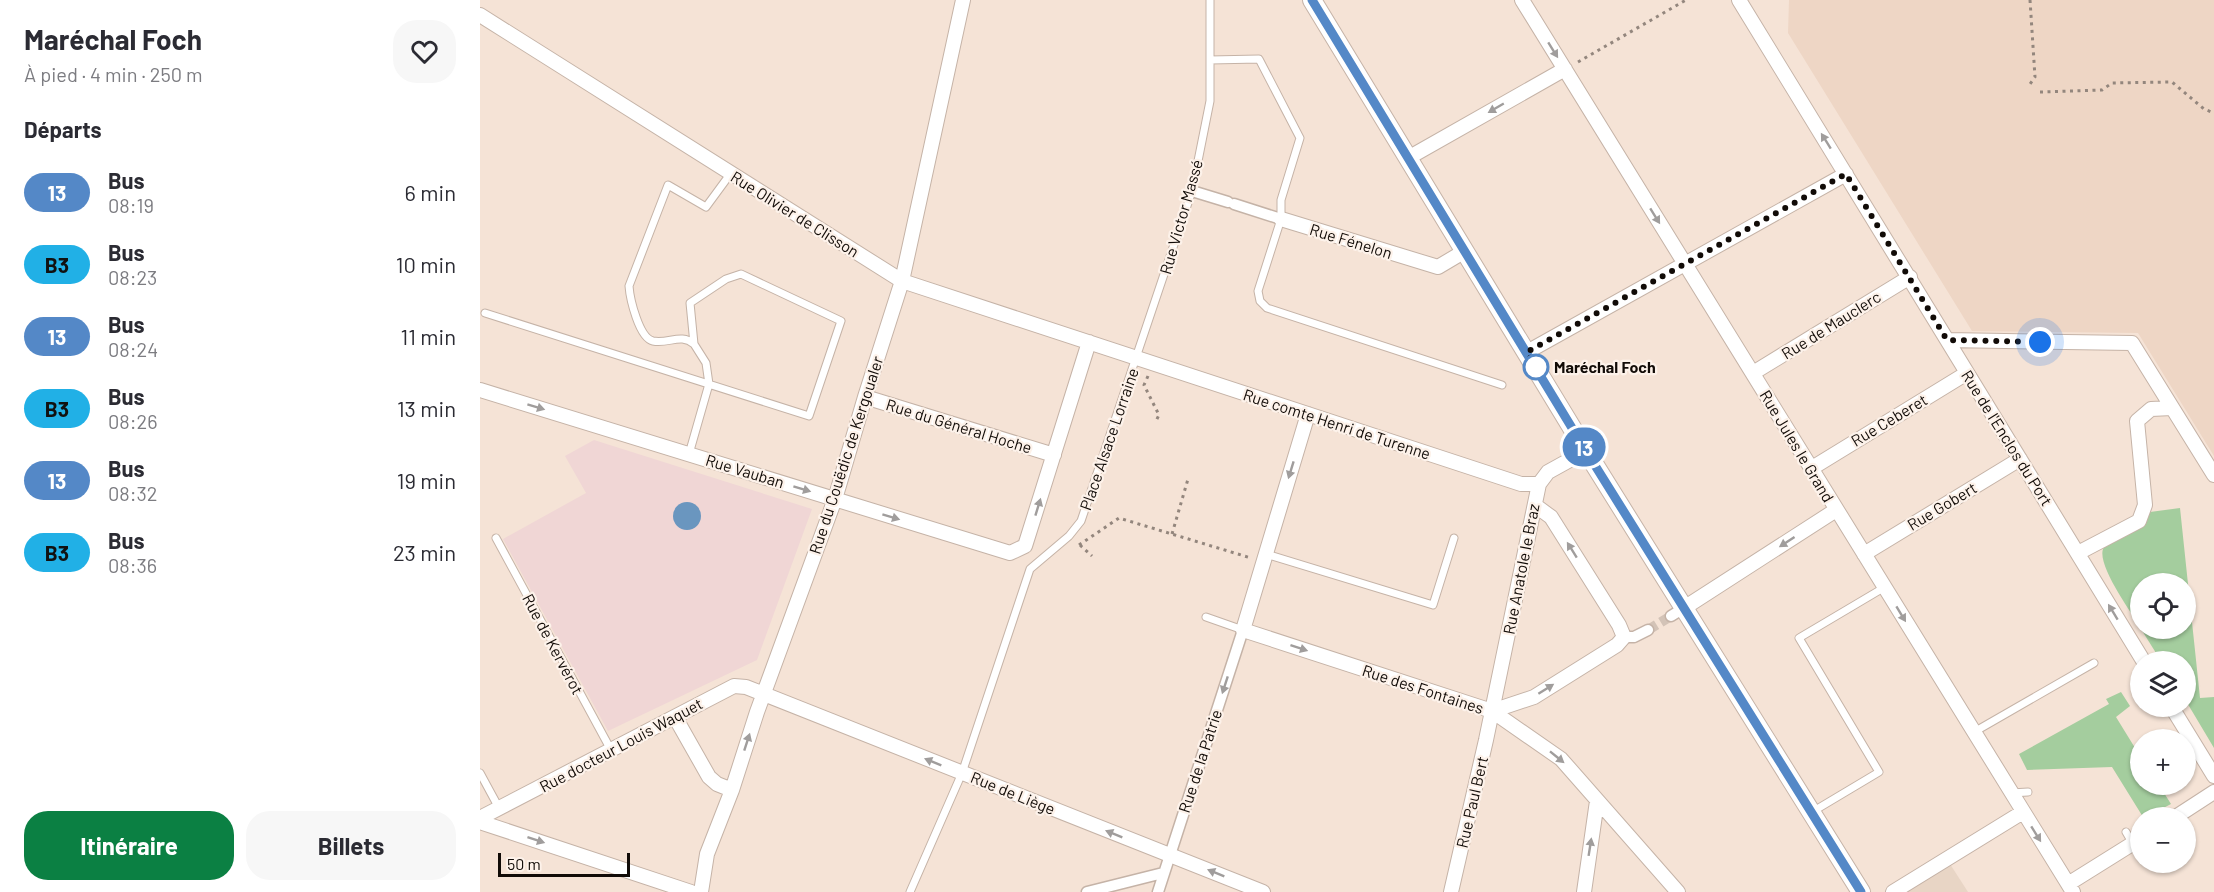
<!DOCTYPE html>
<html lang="fr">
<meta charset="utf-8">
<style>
body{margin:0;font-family:Barlow,sans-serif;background:#f7f7f7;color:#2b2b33;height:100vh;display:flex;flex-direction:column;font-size:22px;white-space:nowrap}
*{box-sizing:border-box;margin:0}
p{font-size:20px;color:#7c7c81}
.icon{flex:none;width:33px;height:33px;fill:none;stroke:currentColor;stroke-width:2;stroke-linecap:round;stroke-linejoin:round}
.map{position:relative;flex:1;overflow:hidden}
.side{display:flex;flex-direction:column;background:#fff;width:480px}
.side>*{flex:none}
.badge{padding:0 12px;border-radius:20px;font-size:21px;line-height:39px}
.tools{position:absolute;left:1650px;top:573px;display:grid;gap:12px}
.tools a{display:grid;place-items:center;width:66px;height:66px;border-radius:50%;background:#fff;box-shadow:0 2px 4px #0004;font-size:30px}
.scale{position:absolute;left:18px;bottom:15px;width:132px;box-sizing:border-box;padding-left:6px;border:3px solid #110b07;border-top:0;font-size:16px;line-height:21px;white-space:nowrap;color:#110b07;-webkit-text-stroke:4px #fdf2ea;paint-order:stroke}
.you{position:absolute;width:30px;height:30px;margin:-15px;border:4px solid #fff;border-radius:50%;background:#1a73e8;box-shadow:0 0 0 9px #1a73e833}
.map>.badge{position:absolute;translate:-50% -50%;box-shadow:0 0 0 3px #fff}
h2{padding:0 24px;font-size:22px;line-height:54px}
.round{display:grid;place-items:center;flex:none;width:63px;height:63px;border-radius:24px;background:#f7f7f7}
.headline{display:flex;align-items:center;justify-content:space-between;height:102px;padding:0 24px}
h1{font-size:28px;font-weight:700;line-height:45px}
.cta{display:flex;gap:12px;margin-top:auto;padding:12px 24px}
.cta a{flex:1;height:69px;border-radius:24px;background:#0b8043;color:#fff;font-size:24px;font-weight:700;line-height:69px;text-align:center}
.cta a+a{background:#f7f7f7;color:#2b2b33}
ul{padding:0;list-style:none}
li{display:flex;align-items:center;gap:18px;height:72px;padding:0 24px}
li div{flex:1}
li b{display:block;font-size:22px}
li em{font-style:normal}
li .badge{min-width:66px;font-weight:700;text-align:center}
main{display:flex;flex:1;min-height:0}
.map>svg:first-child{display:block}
.commercial{fill:#e8d5c5}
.built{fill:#eed6c5}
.education{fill:#f0d6d5}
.green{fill:#a4cd9e}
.water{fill:#6a96bf}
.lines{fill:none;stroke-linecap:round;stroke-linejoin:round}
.pedestrian-tunnel{stroke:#d3c3b7;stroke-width:10;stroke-dasharray:10 5;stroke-linecap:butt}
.service-casing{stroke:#c5b3a7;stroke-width:9}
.pedestrian-casing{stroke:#c5b3a7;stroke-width:13}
.minor-casing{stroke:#c5b3a7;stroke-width:16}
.tertiary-casing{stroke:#c5b3a7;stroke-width:20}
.path{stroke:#93867d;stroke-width:3;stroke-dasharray:3 4.5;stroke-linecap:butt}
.service{stroke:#fff;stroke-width:7}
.pedestrian{stroke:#fff;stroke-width:10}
.minor{stroke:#fff;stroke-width:14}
.tertiary{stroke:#fff;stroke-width:18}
.oneway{fill:#a09d9c}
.line-casing{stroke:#fff;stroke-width:14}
.line{stroke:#5488c7;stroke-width:9}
.walk{stroke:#110b07;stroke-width:6;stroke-dasharray:0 10.8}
.stop-dot{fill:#fff;stroke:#5488c7;stroke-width:3}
.labels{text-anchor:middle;stroke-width:4.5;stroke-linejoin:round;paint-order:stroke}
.street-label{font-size:16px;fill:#110b07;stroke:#fdf2ea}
.stop-label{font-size:16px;font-weight:bold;fill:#110b07;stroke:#fdf2ea;text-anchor:start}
</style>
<main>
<section class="side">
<div class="headline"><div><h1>Maréchal Foch</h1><p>À pied · 4 min · 250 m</p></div><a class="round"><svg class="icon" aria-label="heart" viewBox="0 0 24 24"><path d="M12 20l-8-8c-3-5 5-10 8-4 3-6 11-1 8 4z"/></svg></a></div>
<h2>Départs</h2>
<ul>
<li><span class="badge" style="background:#5488c7;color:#fff">13</span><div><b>Bus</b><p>08:19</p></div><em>6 min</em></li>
<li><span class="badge" style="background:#21b0e6;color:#111">B3</span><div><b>Bus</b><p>08:23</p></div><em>10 min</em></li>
<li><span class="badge" style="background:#5488c7;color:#fff">13</span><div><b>Bus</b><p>08:24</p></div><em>11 min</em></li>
<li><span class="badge" style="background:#21b0e6;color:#111">B3</span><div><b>Bus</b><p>08:26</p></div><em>13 min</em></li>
<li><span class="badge" style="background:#5488c7;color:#fff">13</span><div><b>Bus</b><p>08:32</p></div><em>19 min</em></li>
<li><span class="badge" style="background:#21b0e6;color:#111">B3</span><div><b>Bus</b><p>08:36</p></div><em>23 min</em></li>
</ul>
<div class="cta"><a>Itinéraire</a><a>Billets</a></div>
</section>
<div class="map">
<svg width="1734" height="892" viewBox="0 0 1734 892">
<rect width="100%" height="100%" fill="#f5e3d6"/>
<path class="commercial" d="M1470,864L1488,892H1422Z"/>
<path class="built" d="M1309,0H1734V456L1658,333L1492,331L1308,33Z"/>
<path class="education" d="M114,440L332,509L277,660L128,731L23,539L106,493L85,456Z"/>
<path class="green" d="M1700,508L1720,698L1734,697V748L1706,701V662L1681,661L1661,629L1706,628V584H1660V627C1652,613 1614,562 1624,547C1630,539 1656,529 1666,523L1670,512Z
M1641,692L1650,706L1636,717L1660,756V784L1679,785L1691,804L1666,817H1663L1632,767L1547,770L1539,754L1629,704L1626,699Z"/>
<path class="water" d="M193 516a14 14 0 1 1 28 0a14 14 0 1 1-28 0Z"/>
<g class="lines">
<path class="pedestrian-tunnel" d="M1168,630L1191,616"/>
<g class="service-casing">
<path id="service" d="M730,60L779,59L820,138L801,200V219L778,291L780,301L787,308L1022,385
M5,313L329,416L361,321L261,274L246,279L210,303L214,344L226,363L229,384L209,454
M214,344C201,333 189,344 173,341C159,338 150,299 149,286L188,185L226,207L251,173
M16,538L131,750
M786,554L953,605L974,538
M726,617L763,630
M1494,732L1614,663
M0,773L19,808
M1531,793L1548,792
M1332,812L1399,772L1319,638L1405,587
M1646,832L1653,844
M430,892L482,773L550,569L589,536L601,521L712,191L730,101V0"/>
</g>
<g class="pedestrian-casing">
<path id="pedestrian" d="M712,191L748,202
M754,204L801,219
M1191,616L1204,608
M1144,637H1154L1168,630
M607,892L683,873
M678,892L763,630"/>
</g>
<g class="minor-casing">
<path id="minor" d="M1042,0L1593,892
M1259,0L1664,662
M0,15L422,281L1041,484H1059
M928,158L1085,69
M801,219L958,267L985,251
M1467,340L1652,343L1734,475
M1047,352L1366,174
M1273,373L1430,277
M0,390L530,553L545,546L609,342
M385,397L574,455
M828,414L763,630L1012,711L1081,759L1198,892
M1332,468L1487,373
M1598,553L1659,521L1665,505L1657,421L1671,409L1692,408
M1384,554L1540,459
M1204,608L1356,510
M1691,706L1734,776
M1012,711L1054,697L1137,645L1144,637L1139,625L1071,517L1056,506
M195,717L229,777L237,784L252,790
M0,818L254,686L266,687L783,892
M1694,818L1734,792
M0,822L211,892
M1588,884L1660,839
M221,892L227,854L252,790L277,712L355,499L385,397L422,281L483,0
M971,892L1006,740L1059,484L1068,472L1106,451
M1104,892L1117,801
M1413,892L1543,812"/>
</g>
<g class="tertiary-casing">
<path id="tertiary" d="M832,0L1106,451L1381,892"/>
</g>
<path class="path" d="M1550,0L1555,77L1550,84
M1098,62L1206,0
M1560,92L1622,90L1632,83L1692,82L1724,109L1734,113
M668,376L664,385L679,415L675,423
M692,534L708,479
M599,545L639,518L771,558
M600,545L612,556"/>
<use href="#service" class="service"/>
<use href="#pedestrian" class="pedestrian"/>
<use href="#minor" class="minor"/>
<use href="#tertiary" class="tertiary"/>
</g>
<defs><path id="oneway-solid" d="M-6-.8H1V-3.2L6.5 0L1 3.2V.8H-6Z" transform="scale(1.5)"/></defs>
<g class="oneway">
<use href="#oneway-solid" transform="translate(1073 50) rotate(58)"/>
<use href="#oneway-solid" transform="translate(1016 108) rotate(150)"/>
<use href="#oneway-solid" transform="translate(1346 141) rotate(-122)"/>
<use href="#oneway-solid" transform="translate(1175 216) rotate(58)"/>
<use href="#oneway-solid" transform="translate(56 407) rotate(17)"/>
<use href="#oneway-solid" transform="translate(811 470) rotate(107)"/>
<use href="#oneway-solid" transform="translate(322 489) rotate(17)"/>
<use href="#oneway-solid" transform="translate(558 507) rotate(-73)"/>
<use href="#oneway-solid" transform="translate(411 517) rotate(17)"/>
<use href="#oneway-solid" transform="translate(1307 542) rotate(147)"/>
<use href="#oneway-solid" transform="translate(1092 550) rotate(-122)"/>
<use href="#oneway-solid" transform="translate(1633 612) rotate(-121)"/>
<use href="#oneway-solid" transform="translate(1421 614) rotate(59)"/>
<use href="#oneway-solid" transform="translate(819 648) rotate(18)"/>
<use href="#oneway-solid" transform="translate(745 685) rotate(108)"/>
<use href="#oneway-solid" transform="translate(1066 689) rotate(-32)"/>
<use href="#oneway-solid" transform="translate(267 742) rotate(-72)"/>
<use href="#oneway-solid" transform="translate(1077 757) rotate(39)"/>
<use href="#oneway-solid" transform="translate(453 762) rotate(-158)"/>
<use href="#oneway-solid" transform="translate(634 834) rotate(-158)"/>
<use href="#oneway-solid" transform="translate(1556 834) rotate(58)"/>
<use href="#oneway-solid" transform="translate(56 840) rotate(18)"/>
<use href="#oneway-solid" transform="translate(1110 847) rotate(-81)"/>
<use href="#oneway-solid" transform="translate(736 873) rotate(-158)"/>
</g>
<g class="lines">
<g class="line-casing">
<path id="line" d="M832,0L1106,451L1381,892"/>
</g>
<use href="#line" class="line"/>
<path class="walk" d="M1056,367L1047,352L1366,174L1467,340L1560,342"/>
</g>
<circle class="stop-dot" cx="1056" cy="367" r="12"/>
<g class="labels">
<g class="street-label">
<text transform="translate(315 214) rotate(32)" y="6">Rue Olivier de Clisson</text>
<text transform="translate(701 217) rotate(-74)" y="6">Rue Victor Massé</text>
<text transform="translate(871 241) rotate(17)" y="6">Rue Fénelon</text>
<text transform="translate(1351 325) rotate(-32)" y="6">Rue de Mauclerc</text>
<text transform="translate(1409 420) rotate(-31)" y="6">Rue Ceberet</text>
<text transform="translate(857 424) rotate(18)" y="6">Rue comte Henri de Turenne</text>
<text transform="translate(479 426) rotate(17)" y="6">Rue du Général Hoche</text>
<text transform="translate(1527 438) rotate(58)" y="6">Rue de l'Enclos du Port</text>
<text transform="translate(629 439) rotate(-71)" y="6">Place Alsace Lorraine</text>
<text transform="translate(1317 446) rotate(59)" y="6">Rue Jules le Grand</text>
<text transform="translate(366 455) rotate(-72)" y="6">Rue du Couëdic de Kergoualer</text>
<text transform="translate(265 471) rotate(17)" y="6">Rue Vauban</text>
<text transform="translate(1462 506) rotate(-31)" y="6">Rue Gobert</text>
<text transform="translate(1041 569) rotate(-79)" y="6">Rue Anatole le Braz</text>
<text transform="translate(73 644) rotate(62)" y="6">Rue de Kervérot</text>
<text transform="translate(943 689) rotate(18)" y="6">Rue des Fontaines</text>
<text transform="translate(141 745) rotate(-28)" y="6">Rue docteur Louis Waquet</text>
<text transform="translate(720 761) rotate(-72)" y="6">Rue de la Patrie</text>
<text transform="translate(533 793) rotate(22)" y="6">Rue de Liège</text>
<text transform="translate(992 802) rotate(-77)" y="6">Rue Paul Bert</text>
</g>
<g class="stop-label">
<text x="1074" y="373">Maréchal Foch</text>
</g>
</g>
</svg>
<div class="tools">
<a><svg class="icon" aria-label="locate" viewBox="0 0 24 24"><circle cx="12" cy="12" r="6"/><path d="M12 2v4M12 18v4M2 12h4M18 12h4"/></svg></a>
<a><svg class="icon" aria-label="layers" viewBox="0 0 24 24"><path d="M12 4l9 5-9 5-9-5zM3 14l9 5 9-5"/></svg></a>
<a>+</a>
<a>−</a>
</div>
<div class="scale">50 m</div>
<div class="you" style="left:1560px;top:342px"></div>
<b class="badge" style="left:1104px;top:447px;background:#5488c7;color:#fff">13</b>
</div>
</main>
